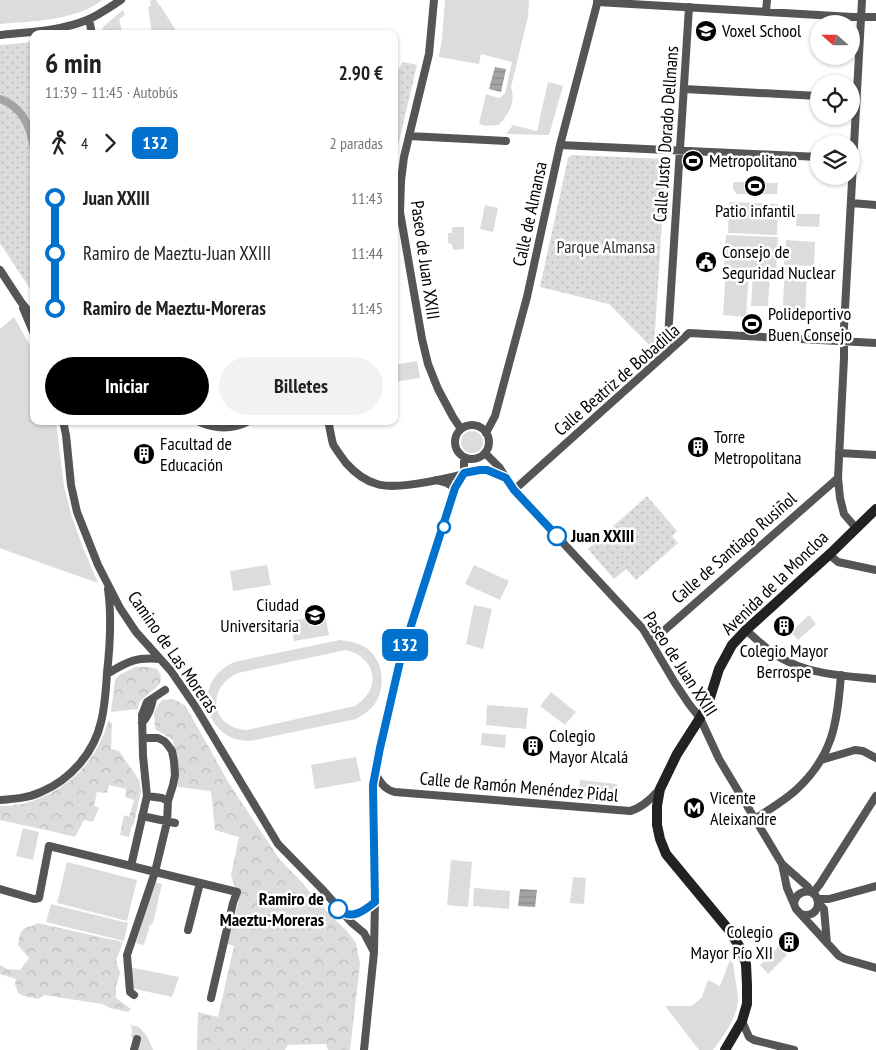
<!DOCTYPE html>
<html lang="es">
<meta charset="utf-8">
<style>
body{margin:0;font-family:"PT Sans Narrow",sans-serif;background:#f2f2f2;color:#202124;height:100vh;display:flex;flex-direction:column;font-size:19px;white-space:nowrap}
*{box-sizing:border-box;margin:0}
p{font-size:16px;color:#757577}
.icon{flex:none;width:28px;height:28px;fill:none;stroke:currentColor;stroke-width:2;stroke-linecap:round;stroke-linejoin:round}
.map{position:relative;flex:1;overflow:hidden}
.panel{position:absolute;left:30px;top:30px;width:368px;height:395px;display:flex;flex-direction:column;background:#fff;border-radius:10px;box-shadow:0 1px 4px #0004}
.panel>*{flex:none}
.badge{padding:0 10px;border-radius:8px;font-size:18px;line-height:32px}
.needle{width:32px;rotate:291deg}
.buttons{position:absolute;left:810px;top:15px;display:grid;gap:10px}
.buttons a{display:grid;place-items:center;width:50px;height:50px;border-radius:50%;background:#fff;box-shadow:0 1px 4px #0004;font-size:25px}
.map>.badge{position:absolute;translate:-50% -50%;box-shadow:0 0 0 2px #fff}
.legs{display:flex;align-items:center;gap:8px;height:55px;padding:0 15px;font-size:16px}
.legs p{margin-inline-start:auto}
.headline{display:flex;align-items:center;justify-content:space-between;height:85px;padding:0 15px}
h1{font-size:28px;font-weight:600;line-height:38px}
.button{display:flex;gap:10px;margin-top:auto;padding:10px 15px}
.button a{flex:1;height:58px;border-radius:30px;background:#000;color:#fff;font-size:20px;font-weight:600;line-height:58px;text-align:center}
.button a+a{background:#f2f2f2;color:#202124}
ul{padding:0 15px;list-style:none}
li{display:flex;align-items:center;gap:18px;height:55px;font-size:19px}
li i{display:grid;place-items:center;width:8px;height:100%;margin:0 6px;background:currentColor}
li i::after{content:'';width:12px;height:12px;margin:-6px;border:4px solid;border-radius:50%;background:#fff}
li p{margin-inline-start:auto}
li:first-child i{background:linear-gradient(#0000 50%,currentColor 0)}
li:last-child i{background:linear-gradient(currentColor 50%,#0000 0)}
.map>svg:first-child{display:block}
.green{fill:#dcdcdc;fill-rule:evenodd}
.forest{fill:url(#forest-crowns)}
.park{fill:url(#park-dots)}
.water{fill:url(#water-rules)}
.lines{fill:none;stroke-linecap:round;stroke-linejoin:round}
.canal{stroke:#a3a3a3;stroke-width:8}
.street{stroke:#555;stroke-width:8}
.secondary{stroke:#222;stroke-width:10}
.line-1-casing{stroke:#fff;stroke-width:11}
.line-1{stroke:#0072ce;stroke-width:8}
.stop-1-dot{fill:#fff;stroke:#0072ce;stroke-width:2.5}
.labels{text-anchor:middle;stroke-width:5;stroke-linejoin:round;paint-order:stroke}
.poi-label{font-size:18px;fill:#000;stroke:#fff;text-anchor:start}
.street-label{font-size:18px;fill:#000;stroke:#fff}
.park-label{font-size:18px;fill:#333;stroke:#fff}
.stop-label{font-size:18px;font-weight:bold;fill:#000;stroke:#fff;text-anchor:start}
</style>
<div class="map">
<svg width="876" height="1050" viewBox="0 0 876 1050">
<defs>
<pattern id="forest-crowns" width="20" height="18" patternUnits="userSpaceOnUse" patternTransform="scale(1.25)"><rect width="20" height="18" fill="#dcdcdc"/><path d="M2 6a3 3 0 1 1 6 0M12 15a3 3 0 1 1 6 0" fill="none" stroke="#bbb"/></pattern>
<pattern id="park-dots" width="8" height="8" patternUnits="userSpaceOnUse" patternTransform="scale(1.25)"><rect width="8" height="8" fill="#dcdcdc"/><path d="M2 2h.1M6 6h.1" fill="none" stroke="#bbb" stroke-width="1.8" stroke-linecap="round"/></pattern>
<pattern id="water-rules" width="6" height="5" patternUnits="userSpaceOnUse" patternTransform="scale(1.25)"><rect width="6" height="5" fill="#a3a3a3"/><path d="M0 2.5h6" fill="none" stroke="#8b8b8b"/></pattern>
</defs>
<rect width="100%" height="100%" fill="#fff"/>
<path class="green" d="M0,0H102C76,21 32,21 0,24Z
M153,0H156L159,5H160L178,34H152L148,7L151,6L150,1Z
M445,0H529L528,17L511,87C516,104 509,112 499,125L485,126L479,124L486,94L499,98L505,94L512,62L481,54L479,64L439,57L442,38Z
M123,10L125,15L119,19L123,34H100L104,26Z
M548,82L563,86L549,135L506,134L513,125L537,131Z
M733,182L778,183L777,194H737L733,189Z
M729,202L778,204L777,235L728,233Z
M485,205L498,208L493,232L480,229Z
M797,214H820L819,227L796,226Z
M452,227H464V249L453,250L452,244L448,243V233H452Z
M726,235L778,237L776,271L724,269Z
M786,240L815,242L814,266L784,265Z
M785,267L807,268L805,321L782,320Z
M726,270L749,271L746,317L723,315Z
M753,274L770,275L768,306H751Z
M14,317L34,353V421H56L64,487L72,517L82,545L98,583L16,554L0,548V329Z
M417,361L420,378L394,382V365Z
M461 442a11 11 0 1 1 22 0a11 11 0 1 1-22 0Z
M267,565L271,585L233,591L230,571Z
M474,565L509,581L500,600L465,584Z
M474,605L492,609L483,649L466,644Z
M325,615L329,635L294,641L291,621Z
M809,615L816,624L798,640L791,632Z
M340,640C348,641 355,642 363,646C387,659 388,697 366,713C363,715 359,717 356,719L250,741C241,740 234,740 227,735C207,724 201,695 215,677C220,670 226,666 234,662ZM346,650C377,658 382,689 355,706L247,730C211,728 205,688 238,673Z
M551,692L576,712L565,725L540,706Z
M487,705L528,708L526,729L486,725Z
M482,733L506,735L505,748L481,745Z
M356,757L361,781L315,789L311,765Z
M580,780L617,784L615,804L578,800Z
M23,828L39,832L33,860L16,856Z
M451,860L472,862L468,907L447,905Z
M67,862L137,880L127,921L57,903Z
M573,877L586,878L584,904L570,903Z
M154,882L162,884L153,923L150,925L144,945L136,943Z
M474,888L510,891L509,909L473,906Z
M51,904L128,923L124,941L46,922Z
M779,946L787,955L768,974L760,965Z
M730,960L733,963C734,974 737,986 738,998C738,1017 724,1035 713,1050H699L665,1006H692L702,997L708,980L720,986Z
M129,967L179,977L172,997L135,989L133,987Z
M131,1025L139,1027L147,1036L153,1050H135L137,1039L131,1037L132,1031Z"/>
<path class="forest" d="M136,667H150L157,669L161,676L160,684L139,702L138,709L111,712L115,680L119,675Z
M173,699L185,705L230,785L280,860L298,878L329,914L346,930L356,943L360,964L350,1050H328L326,1044L288,1045L285,1050H197L198,1012L218,1017L234,946L227,944L239,900L231,875L239,837L215,830L211,791L178,787L173,740L155,729L154,712L162,700Z
M109,720L112,724L111,749L119,751L139,780L141,791L134,823L131,828L129,837L120,835L124,815L129,817L134,800L125,797L126,789L109,785L107,793L97,792L94,806L99,808L93,822L84,820L75,837L46,830L0,820V806C33,807 68,788 88,762C98,749 104,735 109,720Z
M37,923L123,942L116,960L120,973L116,986V998L131,1009L128,1012L110,1008L102,1004L44,995L39,999L24,996L18,993L15,983L16,979L0,974V965L7,969L20,970L29,958L18,945C19,940 19,931 25,928C30,925 32,928 37,923Z"/>
<path class="park" d="M34,42V295L0,243V45Z
M403,62L417,65L394,163V76Z
M572,155L664,159L666,161L654,346L653,349L609,304L540,287L568,158Z
M647,496L677,531L672,536L678,543L636,580L626,569L614,579L588,549Z"/>
<path class="water" d="M495,67L506,69L501,92L489,89Z
M520,889L537,890L535,907L518,906Z"/>
<g class="lines">
<path class="canal" d="M0,99C22,106 31,128 34,149"/>
<path class="street" d="M434,0L429,54L404,157L401,181L400,212L422,339L428,364L438,389L453,417L461,429
M597,2L853,17H876
M766,12L767,0
M89,19L92,34
M0,35C29,32 60,31 87,20C99,15 110,7 121,0
M684,89L819,96
M409,136L506,141
M560,145L819,157
M851,203L876,205
M0,270L21,302L34,318
M23,308L34,334
M667,353L689,7
M63,421L66,435L71,485L77,512L98,565L120,608L136,632L171,671L195,706L278,844L322,889L352,923L364,933L374,952
M197,421C214,429 232,430 249,421
M328,421C330,428 331,437 333,444C336,450 342,457 346,463C354,472 366,481 377,484C398,491 457,476 479,470H487L505,478
M455 442a17 17 0 1 1 34 0a17 17 0 1 1-34 0Z
M486,433L495,416L527,297L560,145L598,0
M485,453L499,467L514,490L643,629L675,683L689,704L700,718L719,759L782,864L808,887L811,892L816,896L818,902L824,909L827,943
M839,453L876,455
M436,480L447,483L455,488
M514,490L689,333L876,343
M856,528L844,514L840,498L838,478L844,358V327L862,0
M831,553V556L838,562L876,570
M746,630C759,642 773,655 789,662C816,675 847,676 876,679
M651,642L838,478
M107,674C128,661 136,657 160,659
M142,723C149,715 151,708 153,699
M821,760L855,750L863,751L876,758
M375,774C381,783 385,790 395,792L630,811C642,808 651,799 659,790
M147,796L162,798L168,801
M0,800C14,799 28,798 41,792C70,780 94,753 101,722C105,706 106,690 107,673C110,646 112,617 108,589
M142,816L175,823
M755,819C768,810 784,801 796,790C833,756 837,724 841,675
M782,864L787,888L796,909L839,956L845,959L876,968
M131,866L237,892L233,903L211,998
M0,889L34,899L39,898L49,846L131,866L147,796L143,756L142,715L147,702L165,690
M813,893L820,884L876,796
M818,899H829L876,886
M794,904C795,895 802,890 811,892
M341,911C359,916 361,914 375,902
M801,914C811,917 818,912 818,902
M188,930L200,883
M134,995L130,992L127,955L155,872L167,822L168,801L173,785L175,775L174,761L172,751L167,744L164,741L158,738H143
M742,1021L749,1037L754,1040L794,1050
M134,1050L137,1039
M364,1050L374,952L375,902L373,785L384,727L401,657L455,488L464,473V457"/>
<path class="secondary" d="M725,1050L742,1021L747,1004V985L746,964L741,949L729,930L666,854L660,839L657,825V806L660,789L677,754L700,718L709,701L719,669L732,645L746,630L831,553L876,509"/>
</g>
<g class="lines">
<g class="line-1-casing">
<path id="line-1" d="M338,909C351,921 364,911 375,902L373,785L380,748L401,657L455,488L464,473L480,470H487L506,478L514,490L557,536"/>
</g>
<use href="#line-1" class="line-1"/>
</g>
<defs>
<g id="university-disc" transform="scale(1.125)"><circle r="9.5" fill="#000" stroke="#fff"/><path d="M0-5L7-2L0 1L-7-2ZM-4 1L0 2.5L4 1V4Q0 6-4 4Z" fill="#fff"/></g>
<g id="stadium-disc" transform="scale(1.125)"><circle r="9.5" fill="#000" stroke="#fff"/><path d="M0-5a6.5 5 0 1 0 0 10a6.5 5 0 1 0 0-10ZM-3.5-1.8h7v3.6h-7Z" fill="#fff"/></g>
<g id="civic-disc" transform="scale(1.125)"><circle r="9.5" fill="#000" stroke="#fff"/><path d="M-.6-6.5H3V-4.5H.6V-3L4-1V1h2V6H-6V1h2V-1L-.6-3ZM-1.2 2.5V6h2.4V2.5Z" fill="#fff"/></g>
<g id="building-disc" transform="scale(1.125)"><circle r="9.5" fill="#000" stroke="#fff"/><path d="M-4-6H4V6H1V3H-1V6H-4ZM-2.5-4.3h1.7v1.8h-1.7ZM.8-4.3h1.7v1.8H.8ZM-2.5-1h1.7V.8h-1.7ZM.8-1h1.7V.8H.8Z" fill="#fff"/></g>
<g id="metro-disc" transform="scale(1.125)"><circle r="9.5" fill="#000" stroke="#fff"/><path d="M-5.5 5V-5H-3L0 0L3-5H5.5V5H3V-.5L0 4L-3-.5V5Z" fill="#fff"/></g>
</defs>
<g fill-rule="evenodd">
<use href="#university-disc" x="706" y="31"/>
<use href="#stadium-disc" x="693" y="161"/>
<use href="#stadium-disc" x="755" y="186"/>
<use href="#civic-disc" x="706" y="262"/>
<use href="#stadium-disc" x="752" y="324"/>
<use href="#building-disc" x="698" y="447"/>
<use href="#building-disc" x="144" y="454"/>
<use href="#university-disc" x="315" y="615"/>
<use href="#building-disc" x="784" y="626"/>
<use href="#building-disc" x="533" y="746"/>
<use href="#metro-disc" x="694" y="808"/>
<use href="#building-disc" x="789" y="942"/>
</g>
<g class="stop-1-dot">
<circle cx="444" cy="527" r="6"/>
<circle cx="557" cy="536" r="9"/>
<circle cx="338" cy="909" r="9"/>
</g>
<g class="labels">
<g class="poi-label">
<text x="722" y="37">Voxel School</text>
<text x="709" y="167">Metropolitano</text>
<text x="755" y="217" text-anchor="middle">Patio infantil</text>
<text x="722" y="258">Consejo de<tspan x="722" dy="21">Seguridad Nuclear</tspan></text>
<text x="768" y="320">Polideportivo<tspan x="768" dy="21">Buen Consejo</tspan></text>
<text x="714" y="443">Torre<tspan x="714" dy="21">Metropolitana</tspan></text>
<text x="160" y="450">Facultad de<tspan x="160" dy="21">Educación</tspan></text>
<text x="299" y="611" text-anchor="end">Ciudad<tspan x="299" dy="21">Universitaria</tspan></text>
<text x="784" y="657" text-anchor="middle">Colegio Mayor<tspan x="784" dy="21">Berrospe</tspan></text>
<text x="549" y="742">Colegio<tspan x="549" dy="21">Mayor Alcalá</tspan></text>
<text x="710" y="804">Vicente<tspan x="710" dy="21">Aleixandre</tspan></text>
<text x="773" y="938" text-anchor="end">Colegio<tspan x="773" dy="21">Mayor Pío XII</tspan></text>
</g>
<g class="street-label">
<text transform="translate(666 134) rotate(-86)" y="6">Calle Justo Dorado Dellmans</text>
<text transform="translate(530 214) rotate(-78)" y="6">Calle de Almansa</text>
<text transform="translate(425 260) rotate(82)" y="6">Paseo de Juan XXIII</text>
<text transform="translate(617 380) rotate(-41)" y="6">Calle Beatriz de Bobadilla</text>
<text transform="translate(734 548) rotate(-41)" y="6">Calle de Santiago Rusiñol</text>
<text transform="translate(775 583) rotate(-44)" y="6">Avenida de la Moncloa</text>
<text transform="translate(173 652) rotate(55)" y="6">Camino de Las Moreras</text>
<text transform="translate(680 664) rotate(57)" y="6">Paseo de Juan XXIII</text>
<text transform="translate(519 787) rotate(5)" y="6">Calle de Ramón Menéndez Pidal</text>
</g>
<g class="park-label">
<text x="606" y="253">Parque Almansa</text>
</g>
<g class="stop-label">
<text x="571" y="542">Juan XXIII</text>
<text x="324" y="905" text-anchor="end">Ramiro de<tspan x="324" dy="21">Maeztu-Moreras</tspan></text>
</g>
</g>
</svg>
<div class="buttons">
<a><svg class="needle" viewBox="-14 -14 28 28"><path d="M0-13l5 13h-10z" fill="#e53935"/><path d="M0 13l5-13h-10z" fill="#757577"/></svg></a>
<a><svg class="icon" aria-label="locate" viewBox="0 0 24 24"><circle cx="12" cy="12" r="6"/><path d="M12 2v4M12 18v4M2 12h4M18 12h4"/></svg></a>
<a><svg class="icon" aria-label="layers" viewBox="0 0 24 24"><path d="M12 4l9 5-9 5-9-5zM3 14l9 5 9-5"/></svg></a>
</div>
<b class="badge" style="left:405px;top:645px;background:#0072ce;color:#fff">132</b>
<section class="panel">
<div class="headline"><div><h1>6 min</h1><p>11:39 – 11:45 · Autobús</p></div><b>2.90 €</b></div>
<div class="legs"><svg class="icon" aria-label="walk" viewBox="0 0 24 24"><circle cx="13" cy="4" r="2"/><path d="M13 8l-2 6 4 7M11 14l-3 7M7 12l3-4h3l4 4"/></svg>4<svg class="icon" aria-label="forward" viewBox="0 0 24 24"><path d="M9 5l7 7-7 7"/></svg><b class="badge" style="background:#0072ce;color:#fff">132</b><p>2 paradas</p></div>
<ul>
<li><i style="color:#0072ce"></i><b>Juan XXIII</b><p>11:43</p></li>
<li><i style="color:#0072ce"></i><span>Ramiro de Maeztu-Juan XXIII</span><p>11:44</p></li>
<li><i style="color:#0072ce"></i><b>Ramiro de Maeztu-Moreras</b><p>11:45</p></li>
</ul>
<div class="button"><a>Iniciar</a><a>Billetes</a></div>
</section>
</div>
